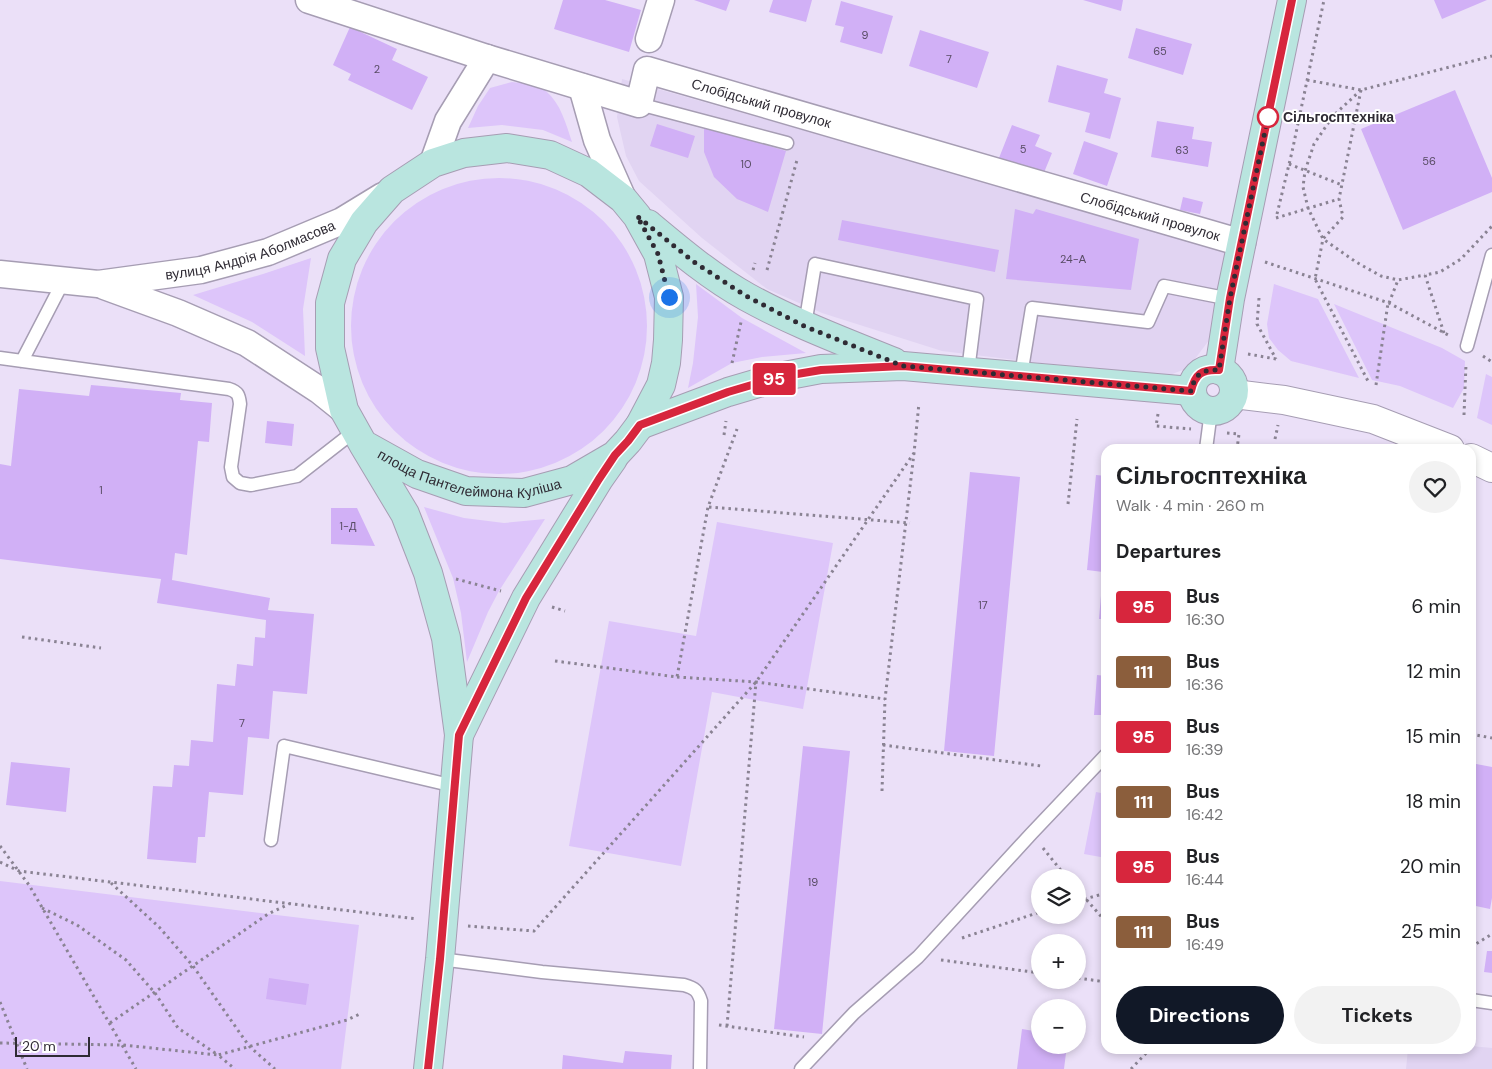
<!DOCTYPE html>
<meta charset="utf-8">
<style>
body{margin:0;font-family:"DM Sans",sans-serif;background:#f2f2f2;color:#202124;height:100vh;display:flex;flex-direction:column;font-size:19px;white-space:nowrap}
*{box-sizing:border-box;margin:0}
p{font-size:16px;color:#757577}
.icon{flex:none;width:28px;height:28px;fill:none;stroke:currentColor;stroke-width:2;stroke-linecap:round;stroke-linejoin:round}
.map{position:relative;flex:1;overflow:hidden}
.sheet{position:absolute;left:1101px;top:444px;width:375px;height:610px;display:flex;flex-direction:column;background:#fff;border-radius:15px;box-shadow:0 2px 8px #0003}
.sheet>*{flex:none}
.badge{padding:0 10px;border-radius:4px;font-size:18px;line-height:32px}
.tools{position:absolute;left:1031px;top:869px;display:grid;gap:10px}
.tools a{display:grid;place-items:center;width:55px;height:55px;border-radius:50%;background:#fff;box-shadow:0 2px 8px #0003;font-size:25px}
.scale{position:absolute;left:15px;bottom:12px;width:75px;box-sizing:border-box;padding-left:5px;border:2px solid #2f2b34;border-top:0;font-size:14px;line-height:18px;white-space:nowrap;color:#2f2b34;-webkit-text-stroke:4px #fff;paint-order:stroke}
.you{position:absolute;width:25px;height:25px;margin:-12px;border:4px solid #fff;border-radius:50%;background:#1a73e8;box-shadow:0 0 0 8px #1a73e833}
.map>.badge{position:absolute;translate:-50% -50%;box-shadow:0 0 0 2px #fff}
h2{padding:0 15px;font-size:19px;line-height:45px}
.round{display:grid;place-items:center;flex:none;width:52px;height:52px;border-radius:26px;background:#f2f2f2}
.head{display:flex;align-items:center;justify-content:space-between;height:85px;padding:0 15px}
h1{font-size:24px;font-weight:700;line-height:38px}
.button{display:flex;gap:10px;margin-top:auto;padding:10px 15px}
.button a{flex:1;height:58px;border-radius:30px;background:#111827;color:#fff;font-size:20px;font-weight:700;line-height:58px;text-align:center}
.button a+a{background:#f2f2f2;color:#202124}
ul{padding:0;list-style:none}
li{display:flex;align-items:center;gap:15px;height:65px;padding:0 15px}
li div{flex:1}
li b{display:block;font-size:19px}
li em{font-style:normal}
li .badge{min-width:55px;font-weight:700;text-align:center}
.map>svg:first-child{display:block}
.built{fill:#e1d4f2}
.green{fill:#ddc5fa}
.building{fill:#d1b0f6}
.lines{fill:none;stroke-linecap:round;stroke-linejoin:round}
.service-casing{stroke:#a69db3;stroke-width:15}
.minor-casing{stroke:#a69db3;stroke-width:29}
.tertiary-casing{stroke:#a69db3;stroke-width:30}
.secondary-casing{stroke:#a69db3;stroke-width:30}
.path{stroke:#8a8393;stroke-width:3;stroke-dasharray:2.5 4;stroke-linecap:butt}
.service{stroke:#fff;stroke-width:12}
.minor{stroke:#fff;stroke-width:26}
.tertiary{stroke:#fff;stroke-width:28}
.secondary{stroke:#b9e5df;stroke-width:28}
.line-casing{stroke:#fff;stroke-width:11}
.line{stroke:#d7263d;stroke-width:8}
.walk{stroke:#2f2b34;stroke-width:5;stroke-dasharray:0 9}
.stop-dot{fill:#fff;stroke:#d7263d;stroke-width:2.5}
.labels{text-anchor:middle;stroke-width:4;stroke-linejoin:round;paint-order:stroke}
.number-label{font-size:11px;fill:#584c64}
.street-label{font-size:14px;fill:#2f2b34;stroke:#fff}
.stop-label{font-size:14px;font-weight:bold;fill:#2f2b34;stroke:#fff;text-anchor:start}
</style>
<div class="map">
<svg width="1492" height="1069" viewBox="0 0 1492 1069">
<rect width="100%" height="100%" fill="#ebe0f8"/>
<path class="built" d="M622,79L1226,249L1210,339L1188,368L1167,376L1114,372L942,351L822,313L767,289L702,238L639,181L626,156L617,117Z
M1471,1046L1492,1048V1069H1406L1408,1049H1471Z"/>
<path class="green" d="M512,82C522,83 537,84 546,91C561,104 566,124 572,142L543,130L502,125L468,128L478,106L490,88Z
M351 326a148 148 0 1 1 296 0a148 148 0 1 1-296 0Z
M311,258L303,309L305,356L252,322L193,295L263,274Z
M696,284L742,318L806,353L762,357L732,363L688,388L693,363L698,317Z
M1274,284L1318,299L1359,378L1291,361L1278,350L1269,338L1267,324Z
M1334,304L1442,348L1465,361L1464,388L1453,408L1400,386L1372,380Z
M1486,374L1492,377V425L1477,418Z
M424,507L464,518L504,523L545,519L499,591L488,612L467,662L461,613L453,578Z
M717,522L833,543L803,709L712,692L681,866L569,846L609,621L696,636Z
M1096,792L1106,794V858L1084,854Z
M0,881L359,925L341,1069H0Z"/>
<path class="building" d="M563,0H605L641,10L629,52L554,29Z
M694,0H730L726,11Z
M773,0H812L806,22L769,12Z
M1083,0H1123L1121,11Z
M1434,0H1487L1442,19Z
M841,1L893,16L882,54L840,42L844,27L835,25Z
M350,27L397,49L392,60L428,77L412,110L348,80L351,74L333,65Z
M1136,28L1192,44L1183,75L1128,58Z
M920,30L989,52L977,88L909,66Z
M1057,65L1108,79L1104,93L1121,98L1110,139L1085,132L1090,113L1048,102Z
M1455,90L1492,178V192L1403,230L1361,129Z
M1157,121L1194,127L1192,139L1212,142L1208,167L1151,157Z
M657,124L695,136L688,158L650,146Z
M1012,125L1040,135L1035,146L1052,153L1043,175L999,158Z
M704,127L786,151L768,212L737,199L714,177L704,152Z
M1084,141L1118,153L1107,186L1073,174Z
M1183,197L1203,202L1200,214L1180,210Z
M1015,209L1033,214L1036,209L1139,239L1131,290L1006,279Z
M842,220L999,250L995,272L838,240Z
M91,385L181,393L180,400L212,403L209,442L198,441L187,555L175,553L172,580L270,598L268,610L314,614L307,694L273,691L269,739L248,737L243,795L209,792L205,837H198L196,863L147,859L153,786L172,787L174,765L189,766L191,740L213,742L217,684L235,686L237,664L253,666L255,637L265,638L266,620L157,603L161,579L0,559V464L11,466L19,389L89,396Z
M267,421L294,424L292,446L265,443Z
M970,472L1020,477L994,756L944,751Z
M1096,475L1106,476V619H1099L1103,572L1087,570Z
M331,508H357L375,546L331,544Z
M1097,675L1106,676V715H1094Z
M803,746L850,751L822,1034L774,1029Z
M11,762L70,768L66,812L6,805Z
M1471,763L1492,767V898L1490,909L1471,905Z
M1487,951H1492V973L1484,972Z
M269,978L309,984L306,1005L266,999Z
M1022,1029L1040,1032V1045H1067L1064,1069H1017Z
M625,1051L672,1055L671,1069H562L563,1055L623,1063Z"/>
<g class="lines">
<g class="service-casing">
<path id="service" d="M639,104L787,143
M805,325L815,264L977,299L968,371
M1467,346L1492,255
M0,358L229,389C238,392 239,395 240,404L231,467L233,477L240,483L251,485L297,476L356,430
M22,361L64,280
M1021,375L1032,308L1148,322L1164,286L1230,299
M1206,449L1211,411
M271,840L284,746L454,786
M440,959L542,972L684,985C695,988 698,991 701,1001L700,1069
M1471,1000L1492,1003
M801,1069L854,1013L918,957L1031,834L1106,755"/>
</g>
<g class="minor-casing">
<g id="minor">
<path id="s1" d="M309,0L487,58L639,104L647,70L1242,243"/>
<path d="M649,39L661,0"/>
<path d="M582,87L597,140L623,199"/>
<path d="M433,163L448,121L487,58"/>
<path id="s2" d="M0,274L98,284L201,270L268,252L342,221L383,196"/>
<path d="M104,286L178,313L247,343L319,390L344,410"/>
</g>
</g>
<g class="tertiary-casing">
<path id="tertiary" d="M1234,394L1284,400L1373,419L1450,449
M1471,458L1492,468"/>
</g>
<g class="secondary-casing">
<g id="secondary">
<path d="M648,224C679,250 711,277 747,297C794,323 845,342 894,362"/>
<circle cx="1213" cy="390" r="21"/>
<path d="M1219,370L1230,299L1292,0"/>
<path d="M640,425L728,392L779,377L821,369L903,366L1191,391"/>
<path id="s3" d="M363,444L417,474L466,491L524,493L572,480L615,455L628,441L640,425L661,385L666,363L668,340L669,297L658,254L637,216L623,199L589,173L550,155L507,148L464,153L433,163L392,190L364,222L342,259L330,303V348L344,410L363,444L405,514L428,573L446,638L459,735L440,959L428,1069"/>
<path d="M459,735L526,598L599,479L613,459"/>
</g>
</g>
<path class="path" d="M1307,80L1361,90L1492,56
M1361,90L1339,199L1343,217L1323,239L1315,279L1369,383
M1361,90L1333,116L1314,144L1305,171L1303,187L1308,208L1323,239L1356,262L1381,276L1398,280L1425,275
M1289,164L1342,185
M1277,214L1292,152L1324,0
M1276,218L1339,199
M1265,262L1389,303L1450,336
M753,270L755,263
M767,270L797,160
M1259,298L1257,324L1276,359
M1389,303L1398,280
M1444,333L1425,275L1440,272L1461,259L1492,226
M1248,354L1276,359
M1483,356L1492,362
M732,363L741,322
M1376,385L1388,303
M1158,414L1156,426L1191,429
M1464,415L1466,364
M1227,433L1239,434L1237,449
M724,435L726,421
M1275,439L1278,425
M1068,504L1077,419
M709,507L910,523
M456,579L501,591
M552,607L565,611
M22,637L101,648
M555,661L677,677L708,507L737,429
M677,677L756,682
M1471,734L1492,738
M883,745L1041,766
M882,791L885,699L914,453L919,403
M0,846L29,885L136,1069
M1043,848L1067,878
M0,862L19,871L417,919
M111,883L159,927L193,966L249,1046L275,1069
M1078,890L1106,922
M1078,901L1106,893
M42,908L77,925L126,960L155,993L178,1028L218,1055L347,1020L360,1014
M468,926L534,931L756,682L914,453
M962,938L1040,912
M1471,947L1492,934
M941,960L1040,973
M1078,978L1106,982
M0,1002L27,1069
M110,1023L268,914L289,904
M719,1025L804,1037
M727,1026L756,682L885,699
M0,1043L123,1045L218,1055L235,1069
M1131,1069L1150,1049"/>
<use href="#service" class="service"/>
<use href="#minor" class="minor"/>
<use href="#tertiary" class="tertiary"/>
<use href="#secondary" class="secondary"/>
</g>
<g class="lines">
<g class="line-casing">
<path id="line" d="M428,1069L440,959L459,735L526,598L599,479L615,455L628,441L640,425L728,392L779,377L821,370L903,366L1191,391C1195,374 1202,369 1219,370L1230,298L1292,0"/>
</g>
<use href="#line" class="line"/>
<path class="walk" d="M669,297L658,254L637,216L694,262L746,296L804,326L903,366L1191,391C1195,374 1202,369 1219,370L1230,298L1268,117"/>
</g>
<circle class="stop-dot" cx="1268" cy="117" r="10"/>
<g class="labels">
<g class="number-label">
<text x="865" y="39">9</text>
<text x="1160" y="55">65</text>
<text x="949" y="63">7</text>
<text x="377" y="73">2</text>
<text x="1023" y="153">5</text>
<text x="1182" y="154">63</text>
<text x="1429" y="165">56</text>
<text x="746" y="168">10</text>
<text x="1073" y="263">24-А</text>
<text x="101" y="494">1</text>
<text x="348" y="530">1-Д</text>
<text x="983" y="609">17</text>
<text x="242" y="727">7</text>
<text x="813" y="886">19</text>
</g>
<g class="street-label">
<text dy="5" stroke="none"><textPath href="#s1" startOffset="500">Слобідський провулок</textPath></text>
<text dy="5" stroke="none"><textPath href="#s1" startOffset="905">Слобідський провулок</textPath></text>
<text dy="5" stroke="none"><textPath href="#s2" startOffset="255">вулиця Андрія Аболмасова</textPath></text>
<text dy="5" stroke="none"><textPath href="#s3" startOffset="114">площа Пантелеймона Куліша</textPath></text>
</g>
<g class="stop-label">
<text x="1283" y="122">Сільгосптехніка</text>
</g>
</g>
</svg>
<div class="tools">
<a><svg class="icon" aria-label="layers" viewBox="0 0 24 24"><path d="M12 4l9 5-9 5-9-5zM3 14l9 5 9-5"/></svg></a>
<a>+</a>
<a>−</a>
</div>
<div class="scale">20 m</div>
<div class="you" style="left:669px;top:297px"></div>
<b class="badge" style="left:774px;top:379px;background:#d7263d;color:#fff">95</b>
<section class="sheet">
<div class="head"><div><h1>Сільгосптехніка</h1><p>Walk · 4 min · 260 m</p></div><a class="round"><svg class="icon" aria-label="heart" viewBox="0 0 24 24"><path d="M12 20l-8-8c-3-5 5-10 8-4 3-6 11-1 8 4z"/></svg></a></div>
<h2>Departures</h2>
<ul>
<li><span class="badge" style="background:#d7263d;color:#fff">95</span><div><b>Bus</b><p>16:30</p></div><em>6 min</em></li>
<li><span class="badge" style="background:#8b5e3c;color:#fff">111</span><div><b>Bus</b><p>16:36</p></div><em>12 min</em></li>
<li><span class="badge" style="background:#d7263d;color:#fff">95</span><div><b>Bus</b><p>16:39</p></div><em>15 min</em></li>
<li><span class="badge" style="background:#8b5e3c;color:#fff">111</span><div><b>Bus</b><p>16:42</p></div><em>18 min</em></li>
<li><span class="badge" style="background:#d7263d;color:#fff">95</span><div><b>Bus</b><p>16:44</p></div><em>20 min</em></li>
<li><span class="badge" style="background:#8b5e3c;color:#fff">111</span><div><b>Bus</b><p>16:49</p></div><em>25 min</em></li>
</ul>
<div class="button"><a>Directions</a><a>Tickets</a></div>
</section>
</div>
